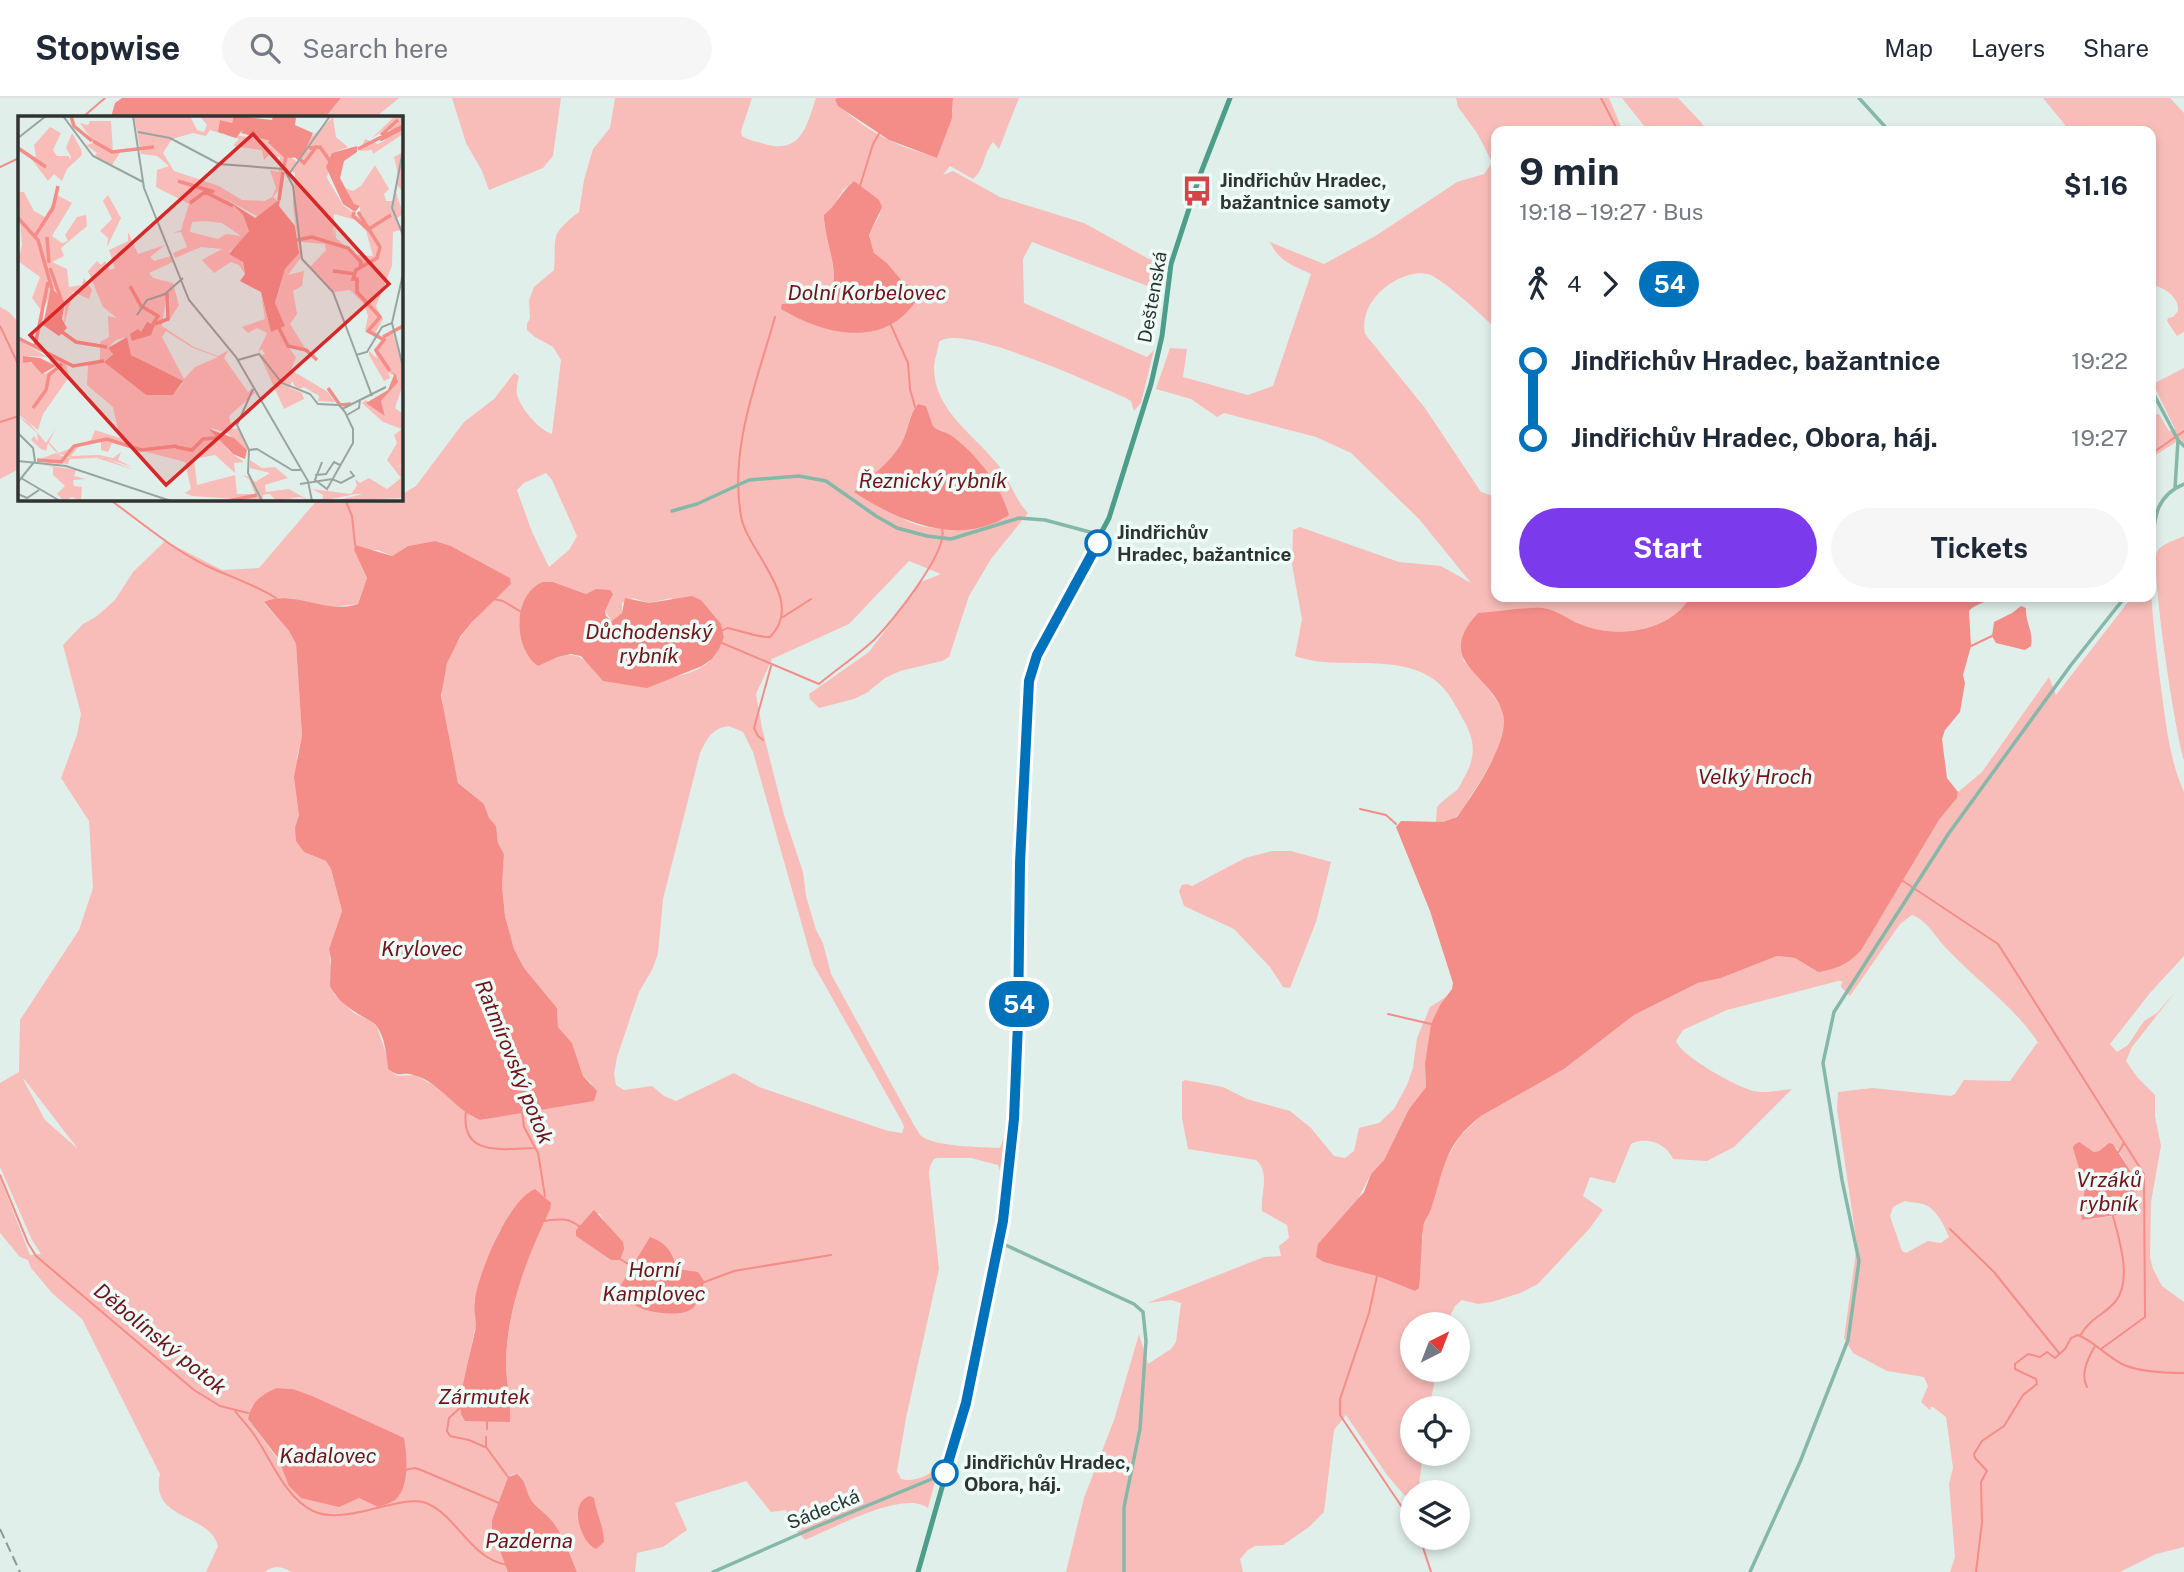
<!DOCTYPE html>
<meta charset="utf-8">
<style>
body{margin:0;font-family:"Public Sans",sans-serif;background:#f6f6f7;color:#1f2937;height:100vh;display:flex;flex-direction:column;font-size:26px;white-space:nowrap}
*{box-sizing:border-box;margin:0}
p{font-size:23px;color:#747a83}
.icon{flex:none;width:38px;height:38px;fill:none;stroke:currentColor;stroke-width:2;stroke-linecap:round;stroke-linejoin:round}
.map{position:relative;flex:1;overflow:hidden}
.drawer{position:absolute;left:1491px;top:28px;width:665px;height:476px;display:flex;flex-direction:column;background:#fff;border-radius:14px;box-shadow:0 4px 10px #0003}
.drawer>*{flex:none}
.badge{padding:0 14px;border-radius:23px;font-size:24px;line-height:46px}
.needle{width:46px;rotate:42deg}
.tools{position:absolute;left:1400px;top:1214px;display:grid;gap:14px}
.tools a{display:grid;place-items:center;width:70px;height:70px;border-radius:50%;background:#fff;box-shadow:0 4px 10px #0003;font-size:35px}
.map>.badge{position:absolute;translate:-50% -50%;box-shadow:0 0 0 4px #fff}
.legs{display:flex;align-items:center;gap:10px;height:77px;padding:0 28px;font-size:23px}
.legs p{margin-inline-start:auto}
.head{display:flex;align-items:center;justify-content:space-between;height:119px;padding:0 28px}
h1{font-size:38px;font-weight:700;line-height:52px}
.button{display:flex;gap:14px;margin-top:auto;padding:14px 28px}
.button a{flex:1;height:80px;border-radius:42px;background:#7c3aed;color:#fff;font-size:28px;font-weight:700;line-height:80px;text-align:center}
.button a+a{background:#f6f6f7;color:#1f2937}
ul{padding:0 28px;list-style:none}
li{display:flex;align-items:center;gap:24px;height:77px;font-size:26px}
li i{display:grid;place-items:center;width:10px;height:100%;margin:0 9px;background:currentColor}
li i::after{content:'';width:18px;height:18px;margin:-9px;border:5px solid;border-radius:50%;background:#fff}
li p{margin-inline-start:auto}
li:first-child i{background:linear-gradient(#0000 50%,currentColor 0)}
li:last-child i{background:linear-gradient(currentColor 50%,#0000 0)}
header{display:flex;align-items:center;gap:42px;box-sizing:border-box;height:98px;padding:0 35px;background:#fff;border-bottom:2px solid #e0e1e3}
header strong{font-size:33px}
nav{display:flex;gap:38px;margin-inline-start:auto;font-size:24px}
.search{width:490px;height:63px;background:#f6f6f7;display:flex;align-items:center;gap:18px;box-sizing:border-box;padding:0 24px;border-radius:38px;color:#747a83;font-size:26px}
.map>svg:first-child{display:block}
.green{fill:#f8bdb9;fill-rule:evenodd}
.water{fill:#f48c88}
.lines{fill:none;stroke-linecap:round;stroke-linejoin:round}
.stream{stroke:#f48c88;stroke-width:2}
.minor{stroke:#86b8aa;stroke-width:3.5}
.secondary{stroke:#4c9e8b;stroke-width:5}
.rail{stroke:#8d9794;stroke-width:2;stroke-dasharray:10 5;stroke-linecap:butt}
.line-1-casing{stroke:#fff;stroke-width:16}
.line-1{stroke:#0072bc;stroke-width:10}
.stop-1-dot{fill:#fff;stroke:#0072bc;stroke-width:3.5}
.labels{text-anchor:middle;stroke-width:7;stroke-linejoin:round;paint-order:stroke}
.poi-label{font-size:19px;font-weight:bold;fill:#2f3432;stroke:#eefdf8;text-anchor:start}
.street-label{font-size:19px;fill:#2f3432;stroke:#eefdf8}
.stop-label{font-size:19px;font-weight:bold;fill:#2f3432;stroke:#eefdf8;text-anchor:start}
.water-label{font-size:21px;font-style:italic;fill:#6f141a;stroke:#eefdf8}
.inset-river{fill:none;stroke:#f48c88;stroke-width:3.5}
.inset-road{fill:none;stroke:#9aa4a1;stroke-width:2}
.view{fill:#d62828;fill-opacity:0.15;stroke:#d62828;stroke-width:3.5}
.inset-edge{fill:none;stroke:#2f3432;stroke-width:3.5}
</style>
<header>
<strong>Stopwise</strong>
<div class="search"><svg class="icon" aria-label="search" viewBox="0 0 24 24"><circle cx="10" cy="10" r="6"/><path d="M15 15l6 6"/></svg>Search here</div>
<nav><a>Map</a><a>Layers</a><a>Share</a></nav>
</header>
<div class="map">
<svg width="2184" height="1474" viewBox="0 0 2184 1474">
<rect width="100%" height="100%" fill="#e1efeb"/>
<path class="green" d="M341,0H399L376,19H323L328,16Z
M452,0H561L553,58L543,70L489,92L482,73L466,45Z
M615,0H752L741,33L742,38C750,43 759,44 768,47C802,55 807,26 816,0H837L835,3C855,24 882,41 910,51C919,54 928,56 937,60L953,13V0H1019L999,51L993,44C983,56 985,71 973,81L950,68L943,77L953,73L1000,99L1084,125L1149,161L1164,167L1158,192L1032,144L1023,161L1024,205L1147,259L1154,252L1141,305L1134,313L1131,303L1124,299C1096,287 960,224 939,244C938,253 934,262 934,270C934,313 976,338 999,368C1010,383 1015,401 1028,415L991,461L969,498L949,559L942,563L900,573L885,580L868,594L854,601L819,610L810,601L809,596L869,554L921,484L941,476L909,463L849,526L772,561L756,596L762,630L784,717L803,774L806,798L816,832L823,845L831,876L914,1027C914,1027 920,1036 920,1037C933,1049 982,1049 1000,1050L1004,1039L1000,1073L998,1067L971,1060H938L934,1061L930,1068L929,1075L939,1171L906,1320L897,1373L901,1381C912,1385 934,1377 940,1365L928,1410C904,1391 832,1431 805,1442L794,1430L786,1412L771,1414L746,1383L675,1405L687,1432L663,1449L637,1455L635,1474H577C570,1457 564,1439 553,1424C546,1415 536,1409 530,1400C524,1390 524,1369 508,1379L492,1422L508,1474H292C282,1469 275,1466 265,1474H206L218,1448C210,1415 149,1423 160,1376L82,1221L52,1195L31,1170L28,1162L20,1159L0,1135V1080L30,1157L41,1156L32,1142L0,1069V985L19,974L20,922L79,832L93,790L89,723L61,680L77,637L81,616L63,547L83,526L97,518L115,502L133,474L165,443L222,472L259,470L318,401H401V397L416,388L464,324L494,301L514,275L519,278C518,283 516,290 517,296C520,310 539,332 552,336L561,262L553,249L535,239L527,232V226L530,220L529,202L534,189L554,172C557,137 548,138 579,114L584,82L593,51L610,30ZM854,83L880,116L869,137L874,155L887,165L903,184L919,193C919,201 914,205 909,212C878,248 817,234 781,211C797,202 813,207 829,200C839,181 829,145 824,125L843,92ZM918,306L926,308L933,328L981,366L1004,421C978,431 924,437 901,419C888,409 876,396 865,384C880,372 895,360 903,342C909,329 908,318 918,306ZM546,375L552,382L577,438L569,452L549,469L532,434L517,392L524,385ZM435,443L451,448L510,480L511,486C479,516 439,550 442,599C443,624 453,659 458,685L484,706L489,721L496,728L498,745L504,756L502,788L505,818L514,851L524,870L557,910L558,929L572,945L583,978L592,986L522,1014L481,1022L472,1019L440,991L415,977L398,978L388,971L387,958L377,929L372,924L354,915L334,896L329,851L342,813L331,771L326,763L304,754L295,729L299,717L297,659L302,637L296,546L289,533L264,505L291,500L332,509L358,506L367,480L354,452H378L392,458L408,448ZM553,484L586,496L596,491L613,496L605,513L612,523L622,515V505L633,500L649,505L671,500L721,526L724,539C720,546 716,557 710,563C679,589 633,579 597,576C578,548 564,556 538,568L519,524L523,509ZM729,628L743,634L753,654L813,866L901,1022L904,1029L902,1035L888,1033L759,989L734,975L676,1003L664,998L652,988L624,992L616,987L614,976L617,959L639,894L652,872L658,856L663,801L700,655C707,641 712,630 729,628ZM23,981H24L78,1051L45,1022ZM550,1105V1112C527,1159 507,1210 506,1264C506,1284 511,1304 510,1324L487,1322L460,1306L475,1230L476,1215L474,1204L485,1168L500,1132ZM599,1115L611,1133V1162L577,1138L576,1132ZM277,1290L293,1291L343,1314L379,1409L359,1400L346,1404L282,1367L248,1321L252,1308Z
M1456,0H1609L1623,33H1496V231C1483,218 1443,181 1428,176C1411,172 1389,184 1378,196C1368,206 1362,222 1365,236L1425,310L1481,394L1496,399V499H1690C1672,532 1620,540 1587,529C1573,524 1560,514 1546,511C1535,508 1520,512 1508,514L1463,562C1477,578 1495,595 1503,615C1512,640 1477,687 1464,709C1457,720 1450,725 1436,724L1437,709C1443,702 1451,697 1457,692C1460,689 1462,682 1465,678C1476,658 1475,642 1464,623C1457,610 1448,592 1436,583C1397,553 1338,574 1295,558L1302,521L1292,467L1293,432L1300,429L1399,464L1441,468L1471,485L1419,421L1351,355L1316,339L1224,315L1217,319L1191,301L1156,291L1170,250L1187,251L1183,279L1248,297L1273,288L1311,176C1294,168 1278,163 1270,144L1324,166L1377,137L1457,84L1484,76L1491,66V62L1477,35L1458,9Z
M1622,0H1678L1701,24L1707,33H1648Z
M2043,0H2170L2184,15V234L2177,238L2167,223L2168,220L2173,219L2178,213C2179,198 2164,190 2151,186V147L2154,134L2151,129V33H2070Z
M0,209L9,214L19,225V371L0,381Z
M2184,270V346L2181,341L2151,360V317L2159,316L2169,333L2175,331L2153,286Z
M2184,438V662C2176,639 2150,471 2157,454C2160,446 2177,442 2184,438Z
M2151,491C2153,529 2158,567 2163,604C2167,635 2171,665 2184,694V858L2150,895L2110,946L2117,954L2128,947L2144,923L2157,915L2176,893L2132,949L2126,963L2137,979L2155,997V1018L2161,1048L2151,1104L2150,1159L2153,1171L2162,1188L2184,1204V1449L2156,1456L2120,1474H1950L1955,1459L1949,1386L1953,1370L1946,1319L1933,1309H1931L1930,1312L1921,1304L1928,1288L1924,1279L1887,1273L1853,1255L1844,1240L1857,1147L1837,1011L1838,994L1872,990L1951,998L1955,996L1964,982L2010,983L2037,945L2039,946C2015,909 1977,883 1947,851C1936,840 1927,822 1912,817L1900,826L1850,898L1841,889L1842,883H1838L1727,912L1683,932L1676,943C1682,959 1736,988 1753,993C1766,996 1779,992 1792,991L1734,1049L1707,1063L1673,1061C1667,1046 1646,1038 1631,1046L1615,1085L1590,1079L1583,1098L1603,1112L1590,1130L1538,1186L1520,1195L1492,1204L1478,1206L1462,1202L1455,1208L1446,1227H1412V1272H1437L1429,1311H1412V1356H1423L1418,1395H1412V1406L1387,1377L1346,1317L1334,1332L1324,1414L1309,1429L1283,1447L1255,1448L1248,1452L1240,1461L1243,1474H1066L1084,1400L1114,1322L1139,1236L1148,1266L1171,1251L1176,1244L1181,1205L1171,1202L1147,1205L1264,1159L1281,1158L1279,1148L1289,1140L1287,1127L1262,1113C1260,1096 1271,1075 1256,1062L1188,1051L1182,1020V984L1185,982L1223,989L1247,1001L1290,1013L1311,1030L1334,1058L1345,1060L1354,1053L1359,1030L1379,1025L1394,1011L1407,987L1413,970L1417,940L1430,909L1449,897L1440,907L1425,966L1426,989L1409,1011L1384,1062L1371,1076L1359,1099L1377,1178L1415,1193L1423,1137L1422,1128L1430,1113L1443,1066L1460,1038L1481,1018L1564,971L1634,917L1698,885L1721,880L1777,858L1795,860L1818,874L1862,851L1939,722L1957,700L1958,694L1982,674L2049,579L2056,597L2132,499H2151ZM2083,1047L2094,1054L2099,1053L2106,1047L2117,1050L2129,1071L2113,1118L2082,1122C2080,1112 2084,1103 2085,1093C2086,1079 2083,1062 2083,1047ZM1905,1103C1911,1105 1917,1104 1923,1106C1936,1110 1944,1127 1949,1139L1941,1145L1928,1143L1906,1155L1902,1153L1890,1118L1893,1109Z
M1272,753H1291L1331,764L1316,824L1290,890L1283,889L1270,869L1234,831L1184,808L1179,793L1182,787L1187,786L1192,788L1245,760Z"/>
<path class="water" d="M122,0H341L328,16L323,19H111L115,5Z
M837,0H953L952,20L937,60L889,42L838,8L835,2Z
M854,83L879,102L882,109L869,137L874,155L887,165L903,184L919,193C919,201 914,206 909,212C876,250 818,234 781,211L782,206L819,204L829,199C842,174 824,143 824,117C837,107 841,93 854,83Z
M918,306L926,308L933,328C939,334 945,333 952,338C977,357 1000,386 1009,417C959,450 898,423 854,394C871,378 889,366 901,346C909,332 908,318 918,306Z
M435,443L451,448L510,480L511,486L472,524L460,539L447,565L441,598L458,685L484,706L489,720L496,728L498,745L504,756L502,788L505,818L514,851L524,870L557,910L558,929L572,945L583,978L597,993L594,1003L480,1022C456,1013 441,985 414,977C400,973 402,981 388,971C387,958 384,931 372,924C355,914 340,907 330,888L331,862L329,851L342,813L331,771L326,763L304,754L296,743L295,729L299,717L294,679L302,637L296,546L289,533L264,504C295,491 326,517 358,506L367,480L354,452L355,447L392,458L408,448Z
M543,484H553L586,496L596,491L610,492L613,496L605,513L606,518L612,523L622,515L625,500L649,505L692,498L701,502L721,526L724,539L719,551L712,561L702,568L647,590L603,583L581,558L571,556L558,559L538,568C513,551 512,496 543,484Z
M1690,499H1995C1986,505 1976,505 1969,513L1971,548L1963,577L1965,585L1960,614L1945,632L1942,641L1947,680L1958,694L1957,700L1939,722L1862,851C1849,866 1837,871 1818,874L1795,860L1777,858L1721,880L1698,885L1634,917L1564,971L1481,1018C1443,1048 1445,1069 1431,1111C1429,1117 1423,1124 1423,1130C1421,1150 1421,1170 1419,1190L1415,1193L1377,1178L1324,1164L1316,1159L1318,1146L1364,1094L1371,1076L1384,1062L1409,1011L1426,989L1425,966L1431,926L1440,907L1452,891L1453,885L1430,813L1396,729L1401,723L1443,724L1457,719C1472,698 1511,642 1503,616C1492,575 1432,565 1478,515C1499,514 1522,509 1543,510C1558,512 1573,525 1588,529C1621,540 1672,532 1690,499Z
M2021,508L2026,510C2025,524 2034,534 2031,548L2025,552L1996,545L1992,538L1994,524L2012,515Z
M2079,1044L2094,1054L2099,1053L2109,1045L2113,1046L2131,1074L2137,1109L2117,1117L2082,1122L2081,1116L2085,1090L2073,1050L2074,1047Z
M535,1091L551,1105L550,1112C527,1159 507,1211 506,1264C506,1284 511,1304 510,1324L465,1323L461,1316L460,1306C463,1281 470,1257 475,1233C477,1222 473,1211 475,1201C479,1174 509,1101 535,1091Z
M594,1112L623,1144L624,1151L620,1162H611L576,1138V1132Z
M650,1139C667,1145 672,1154 677,1171L698,1174L704,1183C702,1193 700,1202 693,1210C683,1220 644,1215 633,1206C627,1201 624,1194 621,1187Z
M277,1290L293,1291L312,1298L404,1340C407,1357 410,1390 395,1402C391,1405 383,1407 378,1409L359,1400L339,1409L301,1400L289,1388L278,1360L248,1321C251,1304 262,1296 277,1290Z
M517,1376C526,1382 525,1391 530,1400C535,1409 546,1415 553,1424C564,1439 570,1457 577,1474H508L492,1432V1422L508,1379Z
M590,1398L594,1400C596,1415 604,1429 604,1444L596,1451C580,1444 568,1404 590,1398Z"/>
<g class="lines">
<path class="stream" d="M1601,0L1618,33
M83,19L105,0
M0,69L19,60
M860,88L873,46L880,34
M890,225L908,265L910,291L915,309
M0,228L19,268
M0,324L19,318
M2151,356L2184,333
M109,401C141,424 172,451 207,468C230,479 254,486 276,500
M345,401L352,418L355,447
M494,501L503,503L523,515
M783,519L811,501
M720,534L727,530C740,532 759,540 770,539C807,503 747,454 741,418C729,351 757,283 775,219
M722,545L819,586C837,571 858,557 875,541C892,524 949,453 942,431
M1971,548L1992,538
M763,642L758,638L754,630L771,568
M1360,711L1386,717L1396,726
M1903,783L1998,846L2144,1076L2145,1219L2101,1251
M1388,916L1431,926
M466,1013C460,1059 502,1051 534,1050
M522,1014L524,1029L538,1055L545,1098
M2118,1055L2124,1045
M0,1077L28,1145L36,1158L194,1292L220,1308L248,1315
M543,1123C558,1121 568,1119 580,1129
M1950,1131L1994,1174L2059,1255
M620,1161L633,1169
M1377,1178L1369,1215L1340,1301V1317L1412,1424
M702,1185L734,1173L831,1157
M2080,1238C2091,1219 2103,1218 2115,1204C2133,1183 2119,1141 2113,1118
M2087,1289C2080,1276 2088,1260 2095,1248
M461,1309L449,1320L447,1333L450,1338L469,1342L485,1349
M235,1313C241,1321 249,1329 255,1338C272,1363 285,1399 313,1413C327,1420 346,1417 360,1414C376,1411 408,1400 423,1404C456,1414 469,1461 508,1467
M487,1331V1323
M486,1339V1349L508,1379
M404,1372L415,1370L421,1372L499,1405
M1420,1440L1431,1474
M1976,1474L1982,1424L1981,1384L1987,1373L1975,1360L1974,1356L1982,1343L2004,1328L2023,1297L2037,1286L2036,1281L2015,1271V1266L2028,1256L2040,1259L2047,1254L2055,1260L2065,1251L2071,1240L2078,1237C2095,1244 2107,1259 2124,1267C2141,1274 2165,1275 2184,1275"/>
<path class="minor" d="M1859,0L1889,33
M2151,291L2178,342L2175,390
M2178,342L2184,348
M672,413L697,406L749,382L799,378L826,383L876,418L897,430L927,438L951,441L1019,420L1045,422L1101,437
M2151,459C2155,429 2150,400 2184,386
M999,1144L1134,1206L1143,1214L1146,1243L1140,1331L1124,1409V1474
M713,1474L813,1430L944,1376
M1750,1474L1800,1364L1848,1242L1859,1163L1842,1082L1823,965L1834,914L1949,735L2071,567L2125,499"/>
<path class="secondary" d="M918,1474L966,1305L1003,1123L1014,1021L1018,924L1020,765L1029,582L1037,557L1109,420L1151,286L1162,238L1171,166L1200,77L1230,0"/>
<path class="rail" d="M0,1431L20,1474"/>
</g>
<g class="lines">
<g class="line-1-casing">
<path id="line-1" d="M945,1375L966,1305L1003,1123L1014,1021L1018,925L1020,765L1029,583L1037,557L1098,445"/>
</g>
<use href="#line-1" class="line-1"/>
</g>
<defs>
<g id="bus-bare" transform="scale(2.415)"><path d="M-5-6H5V4H4V6H2V4H-2V6H-4V4H-5ZM-3.5-4V0h7V-4ZM-3.5 1.2v1.5H-2V1.2ZM2 1.2v1.5H3.5V1.2Z" fill="#d44548" stroke="#eefdf8" stroke-width="2.5" paint-order="stroke"/></g>
</defs>
<g fill-rule="evenodd">
<use href="#bus-bare" x="1197" y="93"/>
</g>
<g class="stop-1-dot">
<circle cx="1098" cy="445" r="12"/>
<circle cx="945" cy="1375" r="12"/>
</g>
<g class="labels">
<g class="poi-label">
<text x="1220" y="89">Jindřichův Hradec,<tspan x="1220" dy="22">bažantnice samoty</tspan></text>
</g>
<g class="street-label">
<text transform="translate(1152 199) rotate(-80)" y="7">Deštenská</text>
<text transform="translate(823 1411) rotate(-22)" y="7">Sádecká</text>
</g>
<g class="stop-label">
<text x="1117" y="441">Jindřichův<tspan x="1117" dy="22">Hradec, bažantnice</tspan></text>
<text x="964" y="1371">Jindřichův Hradec,<tspan x="964" dy="22">Obora, háj.</tspan></text>
</g>
<g class="water-label">
<text x="867" y="202">Dolní Korbelovec</text>
<text x="933" y="390">Řeznický rybník</text>
<text x="649" y="541">Důchodenský<tspan x="649" dy="24">rybník</tspan></text>
<text x="1755" y="686">Velký Hroch</text>
<text x="422" y="858">Krylovec</text>
<text transform="translate(514 964) rotate(68)" y="7">Ratmírovský potok</text>
<text x="2109" y="1089">Vrzáků<tspan x="2109" dy="24">rybník</tspan></text>
<text x="654" y="1179">Horní<tspan x="654" dy="24">Kamplovec</tspan></text>
<text transform="translate(160 1241) rotate(39)" y="7">Děbolínský potok</text>
<text x="484" y="1306">Zármutek</text>
<text x="328" y="1365">Kadalovec</text>
<text x="529" y="1450">Pazderna</text>
</g>
</g>
<g transform="translate(18 18)">
<rect width="385" height="385" fill="#e1efeb"/>
<path d="M116,0H172L179,14L186,16L189,9L182,0H216L214,7L202,4L204,18L249,23L279,46L291,23L315,1L318,21L330,31L314,37L309,62L325,89L342,102V90L336,89L327,72L335,75L343,70L357,49L371,73L366,78L368,85H376L380,58L376,41L385,36V76L379,69L378,76L385,98L378,103L384,113L385,123L383,114L375,116L374,150L358,190L365,203L358,216L364,221L374,215L385,250V269L377,292L385,298V348L378,351L385,349V382L315,385L345,378H338L304,385L305,379L294,373L333,378L339,370L337,363L342,367L351,362L369,373L383,362L369,344L379,327L376,319L384,313L365,306L344,287L348,284L367,300L363,285L380,263L372,255L375,260L370,256L372,262L366,265L351,239V235L359,242L356,233L366,226L347,214L350,200L346,188L332,174L315,176L292,151L308,134L307,128L283,126L284,140L270,159L286,155L284,170L275,175L279,198L272,208L287,232H271L278,241L273,254L310,276L317,286L300,285L301,280L286,271L279,274L274,265L272,271L266,269L284,277L286,283L266,293L242,240L247,238L244,233L240,236L249,217L239,212L230,217L224,211L247,203L243,177L253,216L267,210L257,188L267,153L281,134L275,90L277,57L266,53L265,68L255,81L260,85L239,100L211,85L225,99L231,115L228,124L211,136L224,145L227,158L221,149L213,146L196,157L184,144L204,133L183,131L157,142L155,137L169,131L163,116L155,117L163,114L171,88L138,71L139,54L151,50L139,40L123,38ZM192,14L221,23L215,30L244,34L246,44L251,39L262,41L261,56L252,54L258,72L254,81L247,85L224,84L201,70L156,55L145,37L154,23L175,17L188,20ZM316,98L338,104L348,115L355,140L338,139L318,122L317,110L315,121ZM188,105L204,107L223,120L208,118L200,123L172,116L174,106ZM377,0H385V18L355,38L354,34L342,35L347,23L360,28L368,24L366,20L376,15L371,13L380,7V4L353,23ZM72,5H93L95,36L102,37L94,49L76,41L79,37L68,29L76,27L62,7L70,9ZM32,11L43,17L35,34L39,40H51L52,44L53,41L48,32L54,17L63,33L64,39L49,53L44,65L36,58L30,65L11,40L18,41L16,29ZM0,76H6L16,95L27,101L39,79L54,87L34,120L44,127L50,125L47,119L59,101L68,99L69,110L43,132L46,140L34,146L49,153L51,171L64,169L66,162L74,174L71,183L55,176L46,209L47,190L36,173L26,191L25,209L21,207L25,197L14,182L22,161L0,145L4,129ZM90,79L103,102L89,131L90,122L82,115L94,103L85,85ZM110,116L120,138L147,129L132,141L136,145L153,140L155,146L131,157L135,162L155,167L161,189L150,206L152,182H148L144,210L176,231L200,240L211,234L206,242L230,276L234,273L237,277L211,300L214,313L221,312L230,335L209,317L193,312L212,336L226,346L216,347L217,357L197,339L176,343L179,369L217,359L219,378H237L231,363L224,359L232,361L237,366L252,357L232,352V344L244,352L257,351L270,362L247,369L248,376L271,373L292,385L282,381L258,385L252,378L245,379V385L174,380L167,377L173,373L167,346L94,327L90,336L83,334V324L62,329L53,340L81,339L95,342L103,336L100,344L114,351L84,341L56,343L80,341L87,342L116,354L79,342L52,343L50,348L19,344L38,337L46,341L55,342L41,338L36,334L30,327L28,335L23,333L13,324L16,320L20,326L19,317L0,300L11,307L28,327L38,312L31,326L41,337L73,324L77,314L102,322L95,291L69,269L70,249L82,243V226L91,221L90,200L99,202L85,191L70,155L79,145L83,149L87,145L92,154L97,152L91,134L110,125ZM148,215L175,232L200,241L177,251L166,263L144,221ZM109,221L113,239L165,267L155,279H128L86,246L95,237L90,232L98,224ZM0,223L29,241L7,240L5,247L12,246L27,258L38,251L31,245L37,240L48,248L51,261L25,298L20,314L0,298ZM22,348L58,354L56,360L68,363L55,364L56,370L64,371L63,385L54,381L46,385L39,378L47,370L35,359V351Z" fill="#f8bdb9" fill-rule="evenodd"/>
<path d="M216,0L254,4L255,0H274L278,2L277,9L295,17L284,41L271,42L253,25L223,17L225,13L218,22L200,16L202,4L214,7ZM339,30V36L326,45L322,62L336,88L342,90L337,96L325,88L308,51L314,37ZM262,83L261,90L277,110L281,137L267,153L257,187L267,210L253,216L243,176L222,165L227,158L225,146L211,138L231,115L225,99L212,86L237,102ZM33,171L47,186L44,203L49,212L41,220L25,209ZM129,206L137,209L133,219L114,225L112,218L120,213L123,216ZM109,221L113,239L165,265L155,279H128L86,246L95,238L90,232ZM5,240L22,242L38,250L24,258L13,246L5,247ZM371,254L378,259L380,266L363,285L367,300L348,287L370,274L376,259ZM191,313L216,322L229,334L227,343L215,338Z" fill="#f48c88"/>
<path class="inset-river" d="M53,0L56,10L74,25M363,19L380,4M362,24L385,12M75,25L94,36L136,31M251,25L268,41L266,50M0,32L28,51M291,32L302,31L314,48M340,33L385,10M278,40L286,47L299,30M160,65L196,76M261,84L265,56M172,87L187,76L215,90M336,96L335,100L351,114M340,96L362,131L359,142L338,154L335,163H339V176L362,201L350,215L366,224L358,234L372,255M0,102L20,124L34,173M351,113L373,99M17,120L35,92L40,70M29,121L31,147M279,124L294,121L330,132L343,146L342,153M32,152L43,183M315,155L338,158M112,170L123,190L140,200L135,208M137,208L150,203L149,177M261,212L270,230L288,234L299,244M44,216L58,226L89,231M365,221L385,210M0,222L55,250L86,245M17,230L30,166M310,272L322,289L333,288M15,292L28,274L31,259L44,248M158,331L174,334L185,323L199,322M19,344L43,346L56,330L89,323L123,334L159,330M210,385L239,379"/>
<path class="inset-road" d="M45,0L75,40L125,66M115,0L126,72L171,184L218,241L290,365L294,385M120,16L152,22L201,48L266,53L275,70L284,143L315,176L354,280M0,22L28,0M385,34L374,92L385,119M271,58L312,0M385,158L374,207L385,251M119,199L129,184L147,178L165,162M338,239L349,236L364,211L374,207M220,244L241,238L264,267L292,278L300,288L321,289L327,296L335,313V327L309,373L297,364L304,346M324,293L368,271M329,299L341,292L342,284M0,317L15,332L17,345L0,366M231,334L219,309L235,273M231,334L239,333L274,354H283M231,334L230,357L244,385M0,345L48,350L153,385M297,359L308,358L316,346L322,349M3,362L42,385M282,368L314,363L323,367L336,360L332,355M0,378L9,382L21,374"/>
<path class="view" d="M235,18L371,168L148,369L12,219Z"/>
<rect width="385" height="385" class="inset-edge"/>
</g>
</svg>
<div class="tools">
<a><svg class="needle" viewBox="-14 -14 28 28"><path d="M0-13l5 13h-10z" fill="#e53935"/><path d="M0 13l5-13h-10z" fill="#747a83"/></svg></a>
<a><svg class="icon" aria-label="locate" viewBox="0 0 24 24"><circle cx="12" cy="12" r="6"/><path d="M12 2v4M12 18v4M2 12h4M18 12h4"/></svg></a>
<a><svg class="icon" aria-label="layers" viewBox="0 0 24 24"><path d="M12 4l9 5-9 5-9-5zM3 14l9 5 9-5"/></svg></a>
</div>
<b class="badge" style="left:1019px;top:906px;background:#0072bc;color:#fff">54</b>
<section class="drawer">
<div class="head"><div><h1>9 min</h1><p>19:18 – 19:27 · Bus</p></div><b>$1.16</b></div>
<div class="legs"><svg class="icon" aria-label="walk" viewBox="0 0 24 24"><circle cx="13" cy="4" r="2"/><path d="M13 8l-2 6 4 7M11 14l-3 7M7 12l3-4h3l4 4"/></svg>4<svg class="icon" aria-label="forward" viewBox="0 0 24 24"><path d="M9 5l7 7-7 7"/></svg><b class="badge" style="background:#0072bc;color:#fff">54</b></div>
<ul>
<li><i style="color:#0072bc"></i><b>Jindřichův Hradec, bažantnice</b><p>19:22</p></li>
<li><i style="color:#0072bc"></i><b>Jindřichův Hradec, Obora, háj.</b><p>19:27</p></li>
</ul>
<div class="button"><a>Start</a><a>Tickets</a></div>
</section>
</div>
